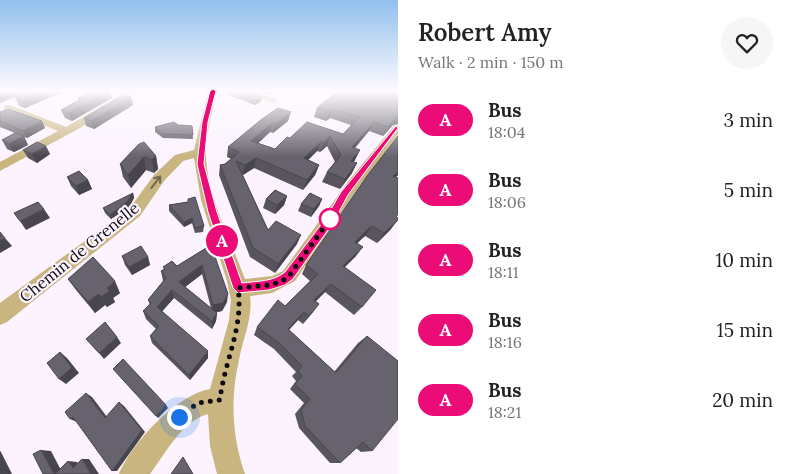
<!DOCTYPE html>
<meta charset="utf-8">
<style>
body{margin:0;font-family:Lora,serif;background:#f6f6f6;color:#222;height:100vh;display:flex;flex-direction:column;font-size:19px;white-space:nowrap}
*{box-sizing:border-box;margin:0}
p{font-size:16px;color:#767676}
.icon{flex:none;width:28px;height:28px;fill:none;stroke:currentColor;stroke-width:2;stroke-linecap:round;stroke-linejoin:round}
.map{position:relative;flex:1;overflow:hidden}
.drawer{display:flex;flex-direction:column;background:#fff;width:395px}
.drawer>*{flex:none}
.badge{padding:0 10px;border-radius:16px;font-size:18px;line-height:32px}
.you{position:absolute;width:25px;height:25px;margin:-12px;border:4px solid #fff;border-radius:50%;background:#1a73e8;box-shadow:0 0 0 8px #1a73e833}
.map>.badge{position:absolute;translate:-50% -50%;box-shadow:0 0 0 2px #fff}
.round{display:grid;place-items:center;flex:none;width:52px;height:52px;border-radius:26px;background:#f6f6f6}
.overview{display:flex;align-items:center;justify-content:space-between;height:85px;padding:0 20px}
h1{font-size:24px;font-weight:600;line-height:38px}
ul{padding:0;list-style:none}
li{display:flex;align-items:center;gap:15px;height:70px;padding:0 20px}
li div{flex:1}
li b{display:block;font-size:19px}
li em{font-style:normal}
li .badge{min-width:55px;font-weight:700;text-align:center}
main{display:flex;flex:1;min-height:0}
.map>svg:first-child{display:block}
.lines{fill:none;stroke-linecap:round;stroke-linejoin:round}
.minor{fill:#c8b580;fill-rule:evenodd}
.wall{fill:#59555f;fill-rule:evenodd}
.shaded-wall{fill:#48454d}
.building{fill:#67636e;stroke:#48454d}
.oneway{stroke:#74684d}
.line{fill:#eb0c77;stroke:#fff}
.walk{stroke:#0d0b0e;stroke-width:5;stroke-dasharray:0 9}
.stop-dot{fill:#fff;stroke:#eb0c77;stroke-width:2.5}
.labels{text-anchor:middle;stroke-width:4.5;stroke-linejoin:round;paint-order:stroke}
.street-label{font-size:16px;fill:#0d0b0e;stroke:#fcf3fe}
</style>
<main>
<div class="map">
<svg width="398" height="474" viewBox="0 0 398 474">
<rect width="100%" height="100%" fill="#fcf3fe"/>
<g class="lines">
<path class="minor" d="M128,91H139L80,128L0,171V162L58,131L4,109V105H10L66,127Z
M208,91H218C214,110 207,128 206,147C204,192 230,238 245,279L272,276L283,271L350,179L394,126L398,125V135L360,185L295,281L272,293L250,296C253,318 243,338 239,360C230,398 232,437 245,474H217L210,446L208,414C182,421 165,454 150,474H119C132,443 176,395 210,389L229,320L231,300L227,281L201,200L194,158L183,161L164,181L140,216L7,322L0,325V303L130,208L154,175L175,155L194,150Z
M239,91H254L278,100L273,103Z"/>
</g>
<path class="wall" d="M30,91H65L25,108L19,106L15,97Z
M228,91H245L261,101L255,105L228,95Z
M259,91H274L269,95Z
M398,91V124L393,125L383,136L369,131L355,148V160L353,162L352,173L340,189L322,182L327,172L335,162L327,146L320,152L317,151L308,160L319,165L315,175L303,190L254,168L243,175L242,174L268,230L297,244L275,273L250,257L219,175L220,165L225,164L232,159L227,157L228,147L262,119L288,121L273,133L270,132L258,143L275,149L290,138L343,134L351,125L330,118L326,121L314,117L317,108Z
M131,97L133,105L94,129L86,126L84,118Z
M78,98H112L72,121L65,118L61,110L79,101Z
M0,112L42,121L45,128L27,138L24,137L28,145L14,152L7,149L2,140L15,133L0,127Z
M178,125L192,126L193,139L163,138L155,132V127Z
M398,136V175L396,177V217L391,229L377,243L365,236L362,238L357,243L356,256L344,268L362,307L354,315L325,292L316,301L313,312L303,324L298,320L289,330L334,372L358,343L367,336L372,451L361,452L356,448L340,463H330L299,428L295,414L304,403L290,389L296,381L292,376L296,372L274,349L254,335L257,327L285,306L310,281L302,274L306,265Z
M139,144L156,156L158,169L154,173L146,170L131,188L123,177L120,164Z
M23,150L50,154L37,163L28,158Z
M67,177L88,180L92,189L79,195L71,186Z
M133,193L134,198L129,207L111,219L105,213L103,208Z
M287,196L284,205L275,214L263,208L266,199Z
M188,199L204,226L203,232L195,233L192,223L184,227L169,211V205L188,202Z
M322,199L319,206L311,217L298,211L301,204Z
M211,245L227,302L222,311L217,312L216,321L212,329L174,298L162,311L208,358L190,380L152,343L150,336L156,329L146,319L143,311L150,305L148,300L163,281L161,271L164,269L163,267L177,266ZM202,274L211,308L185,287Z
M122,256L148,257L150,265L132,275L125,265Z
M68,279L120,293L113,298L115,302L107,307L105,305L95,313L76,290Z"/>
<path class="shaded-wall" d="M4,91H30L0,103V93Z
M42,91H65L25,108L21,99Z
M109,91H110L112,98L72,121L69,113Z
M131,97L133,105L94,129L91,121Z
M262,97L261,101L255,105L256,101Z
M333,109L330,118L326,121L330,112Z
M291,112L288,121L273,133L275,124Z
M398,116V124L393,125L383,136L388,127Z
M42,121L45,128L27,138L23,131Z
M374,122L369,131L347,157L352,147Z
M272,123L270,132L250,151L251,141Z
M24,136L28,145L14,152L9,144Z
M330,136L327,146L320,152L324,143Z
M321,142L317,151L300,168L304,158Z
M46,146L50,154L37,163L32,154Z
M360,150L355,160L346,171L351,161Z
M156,156L158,169L154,173L152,160Z
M144,157L146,170L131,188L128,175Z
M256,158L254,168L243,175L245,165Z
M357,163L352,173L340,189L345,179Z
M319,165L315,175L303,190L307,180Z
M398,172V175L386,186L393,176Z
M88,180L92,189L79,195L76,186Z
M133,193L134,198L129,207L111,219L110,215Z
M287,196L284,205L275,214L277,205Z
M322,199L319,206L311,217L314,209Z
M44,209L50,218L26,230L20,221Z
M192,218V223L184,227V222Z
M398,220L391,229L377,243L384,233Z
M372,226L365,236L349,251L355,242L368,229Z
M301,235L297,244L275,273L278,264Z
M5,238L12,246L0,253V241Z
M363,247L356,256L336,275L343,266Z
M148,257L150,265L132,275L129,267Z
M202,265V274L180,291L179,282Z
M115,281L120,293L113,298L115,302L107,307L101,297L107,288Z
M331,284L325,292L309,308L314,300Z
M172,290L174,298L159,315L157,307Z
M99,294L105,305L95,313L88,302Z
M228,294L227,302L222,311L212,313L213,305Z
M319,304L313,312L303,324L309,316Z
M304,312L298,320L283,336L288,329Z
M217,313L216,321L212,329V321Z
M117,337L121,343L104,359L99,353Z
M208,351V358L190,380L189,375Z
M60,352L67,358L79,373L66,384L59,379Z
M86,393L92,397L110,421L105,418Z
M119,402L124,406L145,432L117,471H112Z
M166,405L168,408L158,418L156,416Z
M73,417L77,422L70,419Z
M41,450L51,451L63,474H54Z
M0,451L1,452L12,474H0Z
M82,459H89L99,474H91Z
M68,461L77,462L81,468H73Z"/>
<path class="building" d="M30,91H42L21,99L15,97Z
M93,91H109L69,113L61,110L81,99L78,98Z
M229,91H245L262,97L256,101L229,92Z
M338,91H398V115L388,127L374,122L352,147L360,150L351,161L357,163L345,179L327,172L341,155L330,136L324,143L321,142L304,158L319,165L307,180L256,158L245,165L236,161L268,230L276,221L301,235L278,264L253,248L220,165L225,164L239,152L228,147L262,119L278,108L291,112L275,124L272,123L251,141L275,149L287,137L290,138L307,122L343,134L360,117L333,109L330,112L317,108Z
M123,95L131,97L91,121L84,118Z
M8,109L42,121L23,131L0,121V112Z
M174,122L178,125L192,126L193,135L162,134L155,127Z
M15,133L24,136L9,144L2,140Z
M398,136V172L393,176L398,178V214L396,217L398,218V220L384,233L372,226L368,229L355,242L363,247L343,266L376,290L362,307L331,284L314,300L319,304L309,316L304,312L288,329L336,373L367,336L398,361V419L372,451L363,442L340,463L305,426L301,410L310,399L295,384L302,376L298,371L302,366L278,342L257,327L278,300L285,306L318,274L306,265L367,176Z
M37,142L46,146L32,154L23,150Z
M144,142L156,156L152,160L144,157L128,175L120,164L139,144Z
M79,171L88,180L76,186L67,177Z
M275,190L287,196L277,205L266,199Z
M133,193L127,202L110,215L103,208Z
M310,193L322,199L314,209L301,204Z
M195,197L204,226L195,228L192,218L184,222L169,205L188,202V199Z
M38,202L44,209L20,221L14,213Z
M0,232L5,238L0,241Z
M211,245L228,294L223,303L213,305L202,265L179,282L217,313L212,321L172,290L157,307L208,351L189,375L150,336L159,326L143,311L151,303L148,300L166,278L161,271L165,269L163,267L172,261L177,266Z
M141,246L148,257L129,267L122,256Z
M93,257L115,281L107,288L110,291L101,297L99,294L88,302L68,279Z
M105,322L117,337L99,353L86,339Z
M60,352L72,368L59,379L47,363Z
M123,359L166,405L156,416L113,369Z
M86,393L105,418L119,402L142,430L112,471L73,417L70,419L65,412Z
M41,450L54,474H43L33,454Z
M183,457L193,474H171Z
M82,459L91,474H55L68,461L73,468Z"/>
<defs><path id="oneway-shaft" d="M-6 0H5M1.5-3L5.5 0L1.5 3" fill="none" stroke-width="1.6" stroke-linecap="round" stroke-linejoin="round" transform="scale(1.25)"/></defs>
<use class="oneway" href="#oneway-shaft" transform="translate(156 182) rotate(-52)"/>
<linearGradient id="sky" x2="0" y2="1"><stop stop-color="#91c0ed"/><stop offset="0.58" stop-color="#fefaff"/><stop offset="1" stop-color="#fefaff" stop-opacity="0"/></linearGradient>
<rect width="398" height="157" fill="url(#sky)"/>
<path class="line" d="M213,89L216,91L208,122L204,164L217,212L242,283C257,281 273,282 285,272L326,218L341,192L396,126L398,128L348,195L333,223L293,279L285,285L269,290L238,293L233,288L208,212L197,164L202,122L210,91Z"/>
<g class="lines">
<path class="walk" d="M179,417L198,403L220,400C224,362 244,327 238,288L269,285L281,282L289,276L330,219"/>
</g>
<circle class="stop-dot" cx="330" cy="219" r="10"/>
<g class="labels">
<g class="street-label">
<text transform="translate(79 252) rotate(-39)" y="6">Chemin de Grenelle</text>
</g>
</g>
</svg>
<div class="you" style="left:179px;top:417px"></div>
<b class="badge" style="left:222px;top:241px;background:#eb0c77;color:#fff">A</b>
</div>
<section class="drawer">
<div class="overview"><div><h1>Robert Amy</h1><p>Walk · 2 min · 150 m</p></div><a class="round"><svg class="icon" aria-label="heart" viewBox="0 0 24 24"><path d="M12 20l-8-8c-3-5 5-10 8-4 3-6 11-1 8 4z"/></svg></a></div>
<ul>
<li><span class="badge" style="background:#eb0c77;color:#fff">A</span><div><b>Bus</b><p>18:04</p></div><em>3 min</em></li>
<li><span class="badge" style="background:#eb0c77;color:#fff">A</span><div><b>Bus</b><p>18:06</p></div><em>5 min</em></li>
<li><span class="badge" style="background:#eb0c77;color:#fff">A</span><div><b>Bus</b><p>18:11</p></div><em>10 min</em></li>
<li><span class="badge" style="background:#eb0c77;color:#fff">A</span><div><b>Bus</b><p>18:16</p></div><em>15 min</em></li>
<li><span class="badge" style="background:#eb0c77;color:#fff">A</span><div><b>Bus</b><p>18:21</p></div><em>20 min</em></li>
</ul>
</section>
</main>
